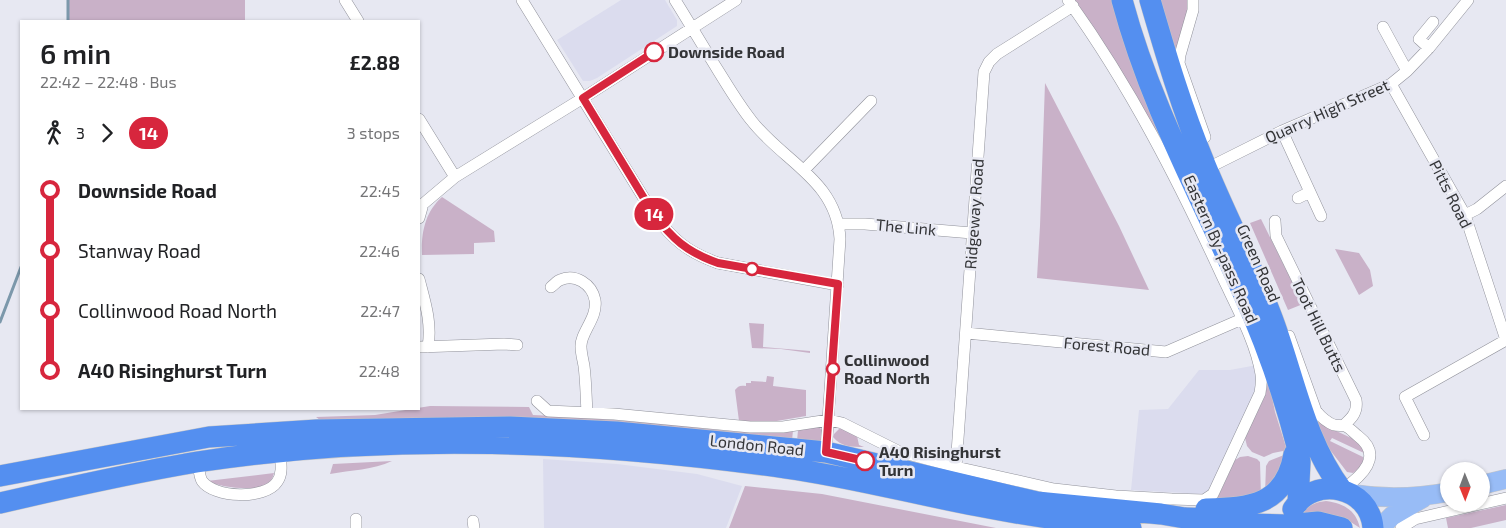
<!DOCTYPE html>
<meta charset="utf-8">
<style>
body{margin:0;font-family:"Exo 2",sans-serif;background:#f6f6f6;color:#202124;height:100vh;display:flex;flex-direction:column;font-size:19px;white-space:nowrap}
*{box-sizing:border-box;margin:0}
p{font-size:16px;color:#757577}
.icon{flex:none;width:28px;height:28px;fill:none;stroke:currentColor;stroke-width:2;stroke-linecap:round;stroke-linejoin:round}
.map{position:relative;flex:1;overflow:hidden}
.drawer{position:absolute;left:20px;top:20px;width:400px;height:390px;display:flex;flex-direction:column;background:#fff;border-radius:0px;box-shadow:0 1px 4px #0004}
.drawer>*{flex:none}
.badge{padding:0 10px;border-radius:16px;font-size:18px;line-height:32px}
.needle{width:32px;rotate:179deg}
.controls{position:absolute;left:1440px;top:462px;display:grid;gap:10px}
.controls a{display:grid;place-items:center;width:50px;height:50px;border-radius:50%;background:#fff;box-shadow:0 1px 4px #0004;font-size:25px}
.map>.badge{position:absolute;translate:-50% -50%;box-shadow:0 0 0 2px #fff}
.legs{display:flex;align-items:center;gap:8px;height:55px;padding:0 20px;font-size:16px}
.legs p{margin-inline-start:auto}
.headline{display:flex;align-items:center;justify-content:space-between;height:85px;padding:0 20px}
h1{font-size:28px;font-weight:600;line-height:38px}
ul{padding:0 20px;list-style:none}
li{display:flex;align-items:center;gap:18px;height:60px;font-size:19px}
li i{display:grid;place-items:center;width:8px;height:100%;margin:0 6px;background:currentColor}
li i::after{content:'';width:12px;height:12px;margin:-6px;border:4px solid;border-radius:50%;background:#fff}
li p{margin-inline-start:auto}
li:first-child i{background:linear-gradient(#0000 50%,currentColor 0)}
li:last-child i{background:linear-gradient(currentColor 50%,#0000 0)}
.map>svg:first-child{display:block}
.built{fill:#dbdcee}
.green{fill:#c9b1c8}
.lines{fill:none;stroke-linecap:round;stroke-linejoin:round}
.stream{stroke:#7c98ab;stroke-width:3}
.street-casing{stroke:#91929b;stroke-width:12}
.primary-casing{stroke:#c6c6c7;stroke-width:20}
.highway-casing{stroke:#c6c6c7;stroke-width:22}
.street{stroke:#fff;stroke-width:11}
.primary{stroke:#98bcf6;stroke-width:19}
.highway{stroke:#548ff0;stroke-width:21}
.line-1-casing{stroke:#fff;stroke-width:11}
.line-1{stroke:#d7263d;stroke-width:8}
.stop-1-dot{fill:#fff;stroke:#d7263d;stroke-width:2.5}
.labels{text-anchor:middle;stroke-width:5;stroke-linejoin:round;paint-order:stroke}
.stop-label{font-size:16px;font-weight:bold;fill:#333437;stroke:#e7e8f2;text-anchor:start}
.street-label{font-size:16px;fill:#333437;stroke:#e7e8f2}
</style>
<div class="map">
<svg width="1506" height="528" viewBox="0 0 1506 528">
<rect width="100%" height="100%" fill="#e7e8f2"/>
<path class="built" d="M621,0H665L677,20V26L597,78L590,81H583L557,40Z
M1257,365L1259,384L1210,489L1203,494L1131,490L1139,410L1168,409L1199,370H1230Z
M543,459L617,464L697,474L742,486L726,528H544Z"/>
<path class="green" d="M67,0H245V21H67Z
M1072,0H1114L1267,371L1275,412L1286,447L1287,457L1265,494L1266,466L1269,461L1284,455L1283,451L1273,453L1264,457L1252,452L1247,446L1245,438L1264,398L1267,387L1238,303Z
M1160,0H1190L1186,24L1177,50L1175,60L1203,142L1219,181L1276,308L1309,403L1318,420L1332,429L1362,443L1365,451L1364,453L1332,438L1330,441L1363,457V465L1353,473L1347,472L1327,446L1310,416L1280,325L1206,155L1173,61Z
M1045,83L1119,226L1149,290L1037,278L1040,226Z
M442,197L494,231L495,242L474,243V254L422,255C421,233 425,212 442,197Z
M1261,219L1303,304L1288,310L1250,223Z
M1335,249L1359,253L1370,270L1373,286L1359,295Z
M749,323L764,324L763,347L810,351V353L781,349L752,348Z
M767,376L774,377L773,386L806,390V416L771,422L739,421L735,390C738,386 740,385 746,386V383H751V381L766,382Z
M430,406L529,407L533,415C583,417 632,421 682,426C719,430 756,436 793,430L792,441L320,420L316,417L375,415Z
M819,427L824,432L821,440L816,444L797,441L798,430Z
M839,429H842L857,436L859,445L864,447C852,447 841,447 833,437L834,434Z
M1248,456L1257,459L1260,462L1261,496L1217,499L1235,460L1240,457Z
M392,461C373,470 351,470 330,474L333,464Z
M274,473C273,478 270,483 264,486C251,491 219,487 207,481Z
M745,486L822,494L996,528H729Z
M1326,501C1343,503 1356,510 1360,528L1346,519L1301,515C1307,506 1315,502 1326,501Z
M1506,505V520L1471,528H1448L1446,518Z"/>
<g class="lines">
<path class="stream" d="M68,0V21
M0,322L21,267"/>
<g class="street-casing">
<path id="street" d="M345,0L358,21
M522,0L653,213C672,239 687,252 718,263L838,285
M675,0C690,24 704,48 719,72C729,88 739,105 751,120C782,161 837,180 840,239L826,452
M1193,0V10L1180,55L1179,63L1205,137
M1383,27L1407,71
M1429,48L1419,39L1433,22
M1391,84L1465,215L1506,340
M419,119L455,177
M1282,131L1321,216
M1216,164L1282,131L1391,84L1407,71L1429,48L1468,0
M804,170L871,101
M1298,198L1310,192
M1465,215L1477,209L1506,186
M419,218L423,204L455,177L583,98L736,0
M1275,221L1276,236L1356,400C1358,412 1352,418 1344,425
M839,224H865L972,233
M419,279C425,302 432,323 428,347
M551,287C554,285 557,281 560,280C575,273 592,284 595,300C598,318 580,333 581,347C581,353 583,360 584,366C586,381 586,397 587,412
M966,333L1166,352L1242,319
M1289,336L1316,411C1321,417 1326,422 1334,425C1338,426 1342,425 1345,426C1350,428 1354,433 1358,436C1384,456 1362,476 1342,490
M419,347L504,344L517,345
M537,401L548,411L614,414L750,427H783L829,420L842,423L900,452L956,467L1054,489L1116,496L1172,499L1204,500L1213,494L1260,393C1261,387 1262,380 1261,374C1256,342 1236,306 1222,276C1178,180 1130,86 1068,0
M1424,435L1405,397L1506,340
M198,462C199,468 199,476 202,481C214,498 265,500 277,482C283,474 281,463 280,452
M956,467L984,72L989,62L997,54L1073,6
M356,519V528
M473,521L474,528
M1401,528L1415,519L1506,498"/>
</g>
<g class="primary-casing">
<path id="primary" d="M1481,485L1506,479
M1352,494C1384,499 1417,498 1449,492
M1380,528L1392,516L1423,498"/>
</g>
<g class="highway-casing">
<path id="highway" d="M1122,0C1150,105 1200,195 1243,293C1265,341 1285,399 1298,450L1300,462L1298,503
M1150,0C1166,55 1182,109 1204,162C1225,214 1251,263 1271,315C1294,374 1303,438 1342,490
M0,476L209,437L317,430L510,427L616,432L826,452L1037,502L1161,514L1185,518L1218,519L1249,524L1286,525L1318,522L1342,528
M0,503C65,488 131,473 197,462C393,432 591,441 786,468C851,477 914,494 978,506C1029,516 1080,523 1131,528
M1206,509C1251,508 1285,505 1294,454
M1293,509C1314,475 1370,486 1373,528"/>
</g>
<use href="#street" class="street"/>
<use href="#primary" class="primary"/>
<use href="#highway" class="highway"/>
</g>
<g class="lines">
<g class="line-1-casing">
<path id="line-1" d="M654,52L583,98L653,213C672,239 687,252 718,263L838,284L826,452L865,461"/>
</g>
<use href="#line-1" class="line-1"/>
</g>
<g class="stop-1-dot">
<circle cx="654" cy="52" r="9"/>
<circle cx="752" cy="269" r="6"/>
<circle cx="833" cy="369" r="6"/>
<circle cx="865" cy="461" r="9"/>
</g>
<g class="labels">
<g class="stop-label">
<text x="668" y="58">Downside Road</text>
<text x="844" y="366">Collinwood<tspan x="844" dy="18">Road North</tspan></text>
<text x="879" y="458">A40 Risinghurst<tspan x="879" dy="18">Turn</tspan></text>
</g>
<g class="street-label">
<text transform="translate(1327 111) rotate(-24)" y="6">Quarry High Street</text>
<text transform="translate(1451 194) rotate(63)" y="6">Pitts Road</text>
<text transform="translate(974 214) rotate(-86)" y="6">Ridgeway Road</text>
<text transform="translate(906 227) rotate(5)" y="6">The Link</text>
<text transform="translate(1221 249) rotate(66)" y="6">Eastern By-pass Road</text>
<text transform="translate(1259 263) rotate(66)" y="6">Green Road</text>
<text transform="translate(1319 325) rotate(64)" y="6">Toot Hill Butts</text>
<text transform="translate(1107 346) rotate(5)" y="6">Forest Road</text>
<text transform="translate(757 445) rotate(6)" y="6">London Road</text>
</g>
</g>
</svg>
<div class="controls">
<a><svg class="needle" viewBox="-14 -14 28 28"><path d="M0-13l5 13h-10z" fill="#e53935"/><path d="M0 13l5-13h-10z" fill="#757577"/></svg></a>
</div>
<b class="badge" style="left:654px;top:214px;background:#d7263d;color:#fff">14</b>
<section class="drawer">
<div class="headline"><div><h1>6 min</h1><p>22:42 – 22:48 · Bus</p></div><b>£2.88</b></div>
<div class="legs"><svg class="icon" aria-label="walk" viewBox="0 0 24 24"><circle cx="13" cy="4" r="2"/><path d="M13 8l-2 6 4 7M11 14l-3 7M7 12l3-4h3l4 4"/></svg>3<svg class="icon" aria-label="forward" viewBox="0 0 24 24"><path d="M9 5l7 7-7 7"/></svg><b class="badge" style="background:#d7263d;color:#fff">14</b><p>3 stops</p></div>
<ul>
<li><i style="color:#d7263d"></i><b>Downside Road</b><p>22:45</p></li>
<li><i style="color:#d7263d"></i><span>Stanway Road</span><p>22:46</p></li>
<li><i style="color:#d7263d"></i><span>Collinwood Road North</span><p>22:47</p></li>
<li><i style="color:#d7263d"></i><b>A40 Risinghurst Turn</b><p>22:48</p></li>
</ul>
</section>
</div>
